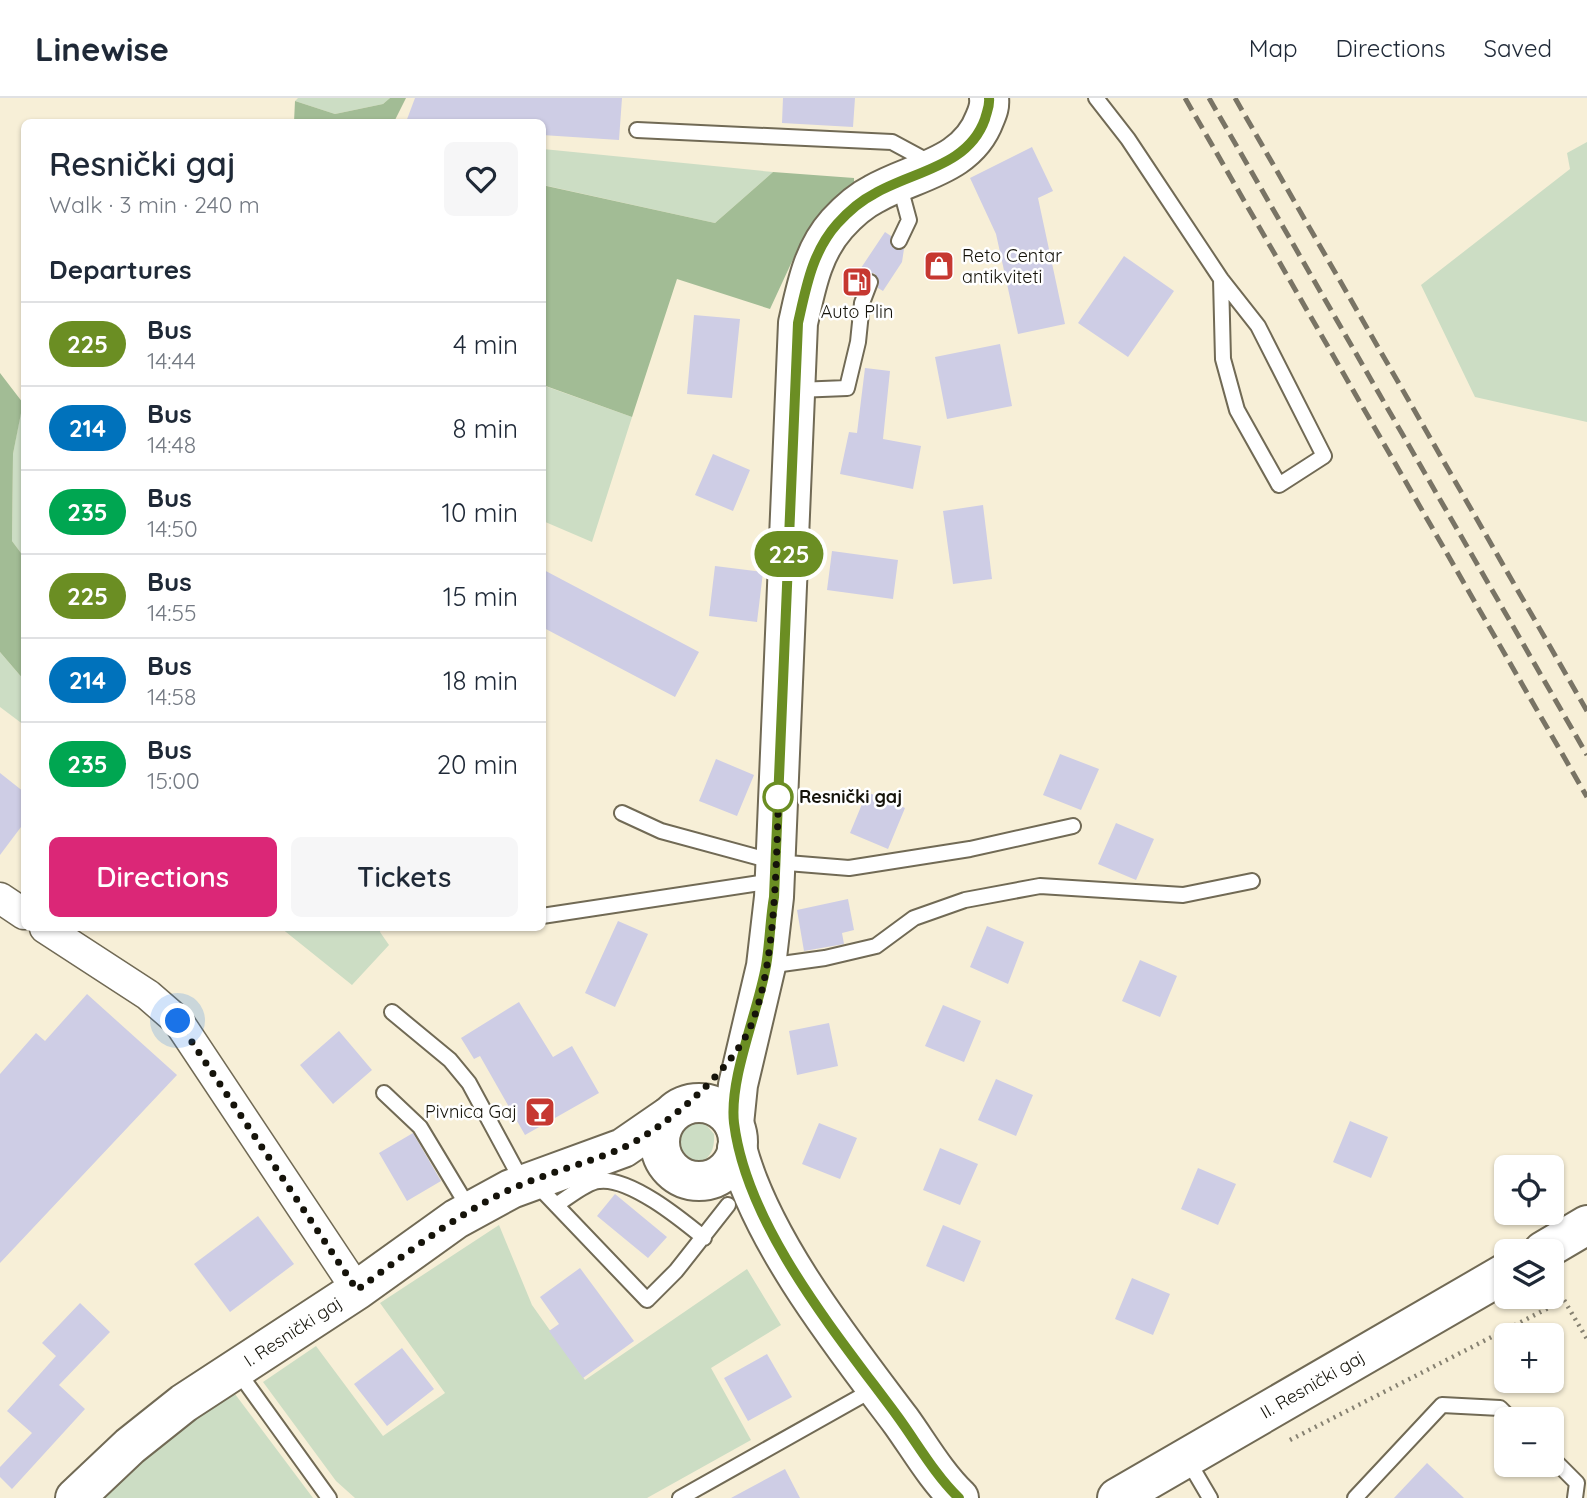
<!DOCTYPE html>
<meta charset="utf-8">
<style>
body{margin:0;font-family:Quicksand,sans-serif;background:#f6f6f7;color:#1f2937;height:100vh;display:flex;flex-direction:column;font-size:26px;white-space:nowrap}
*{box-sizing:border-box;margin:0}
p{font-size:23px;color:#747a83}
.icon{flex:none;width:38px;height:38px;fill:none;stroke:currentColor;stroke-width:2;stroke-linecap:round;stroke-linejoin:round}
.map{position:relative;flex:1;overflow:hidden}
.details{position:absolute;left:21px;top:21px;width:525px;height:812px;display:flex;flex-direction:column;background:#fff;border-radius:10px;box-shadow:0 2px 5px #0004}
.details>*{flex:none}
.badge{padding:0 14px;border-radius:23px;font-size:24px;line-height:46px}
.fabs{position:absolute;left:1494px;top:1057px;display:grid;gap:14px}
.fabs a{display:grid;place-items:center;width:70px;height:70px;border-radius:10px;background:#fff;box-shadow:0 2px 5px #0004;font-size:35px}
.you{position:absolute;width:35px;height:35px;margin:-18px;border:5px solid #fff;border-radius:50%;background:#1a73e8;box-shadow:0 0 0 10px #1a73e833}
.map>.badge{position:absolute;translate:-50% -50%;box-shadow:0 0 0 4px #fff}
h2{padding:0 28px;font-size:26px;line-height:63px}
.round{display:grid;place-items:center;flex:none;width:74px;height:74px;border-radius:10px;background:#f6f6f7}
.summary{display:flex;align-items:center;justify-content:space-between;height:119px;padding:0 28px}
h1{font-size:33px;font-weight:600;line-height:52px}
.button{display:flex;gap:14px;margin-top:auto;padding:14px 28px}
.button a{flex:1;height:80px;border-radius:10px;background:#db2777;color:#fff;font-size:28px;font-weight:600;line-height:80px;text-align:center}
.button a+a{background:#f6f6f7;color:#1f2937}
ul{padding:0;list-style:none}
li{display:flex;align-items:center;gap:21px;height:84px;padding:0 28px;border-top:2px solid #e0e1e3}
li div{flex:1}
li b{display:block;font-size:26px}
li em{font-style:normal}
li .badge{min-width:77px;font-weight:700;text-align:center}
header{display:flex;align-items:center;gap:42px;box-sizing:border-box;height:98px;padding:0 35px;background:#fff;border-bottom:2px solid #e0e1e3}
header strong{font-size:33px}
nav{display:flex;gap:38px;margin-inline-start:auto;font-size:24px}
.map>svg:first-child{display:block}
.green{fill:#ccddc4}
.forest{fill:#a2bc95}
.building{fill:#cecde5}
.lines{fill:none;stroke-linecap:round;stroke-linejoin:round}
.lane-casing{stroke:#716a55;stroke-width:18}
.street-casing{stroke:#716a55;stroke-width:33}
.secondary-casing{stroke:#716a55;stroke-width:42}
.path{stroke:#868171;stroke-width:4.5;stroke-dasharray:2 5;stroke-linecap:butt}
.lane{stroke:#fff;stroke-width:14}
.street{stroke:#fff;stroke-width:30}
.secondary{stroke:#fff;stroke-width:38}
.rail{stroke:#797465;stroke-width:5;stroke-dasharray:14 7;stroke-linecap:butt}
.line-casing{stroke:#fff;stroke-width:16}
.line{stroke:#6b8e23;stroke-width:10}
.walk{stroke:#15130a;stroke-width:7;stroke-dasharray:0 12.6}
.stop-dot{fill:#fff;stroke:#6b8e23;stroke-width:3.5}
.labels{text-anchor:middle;stroke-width:5;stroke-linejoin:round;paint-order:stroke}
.poi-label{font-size:18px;fill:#15130a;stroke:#fff;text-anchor:start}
.stop-label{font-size:18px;font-weight:bold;fill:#15130a;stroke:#fff;text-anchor:start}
.street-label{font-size:18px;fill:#15130a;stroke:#fff}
</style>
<header>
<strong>Linewise</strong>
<nav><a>Map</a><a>Directions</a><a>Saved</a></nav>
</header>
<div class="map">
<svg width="1587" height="1400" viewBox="0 0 1587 1400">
<rect width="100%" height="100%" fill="#f7efd7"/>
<path class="green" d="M298,0H390L383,6L335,16L295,3Z
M1587,44V324L1475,299L1421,187L1570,71L1567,55Z
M543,51L773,74L715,125L543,87Z
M542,287L632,319L592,444L543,423Z
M24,297V459L12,443L13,356Z
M0,554L24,582V627L0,609Z
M281,830H381L380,834L389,847L352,887Z
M690,1022L703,1023L714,1036C715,1052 710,1063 693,1066C674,1054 673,1037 690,1022Z
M499,1127L532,1207L585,1282L747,1171L781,1227L711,1270L751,1342L647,1400H355L336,1383L263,1284L316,1248L383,1338L445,1295L380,1205Z
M232,1292L313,1400H99L156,1347Z"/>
<path class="forest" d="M390,0H406L394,24H294L295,3L335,16L383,6Z
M773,74L854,80V95L833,110L801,144L770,211L677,181L632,319L543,287L542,87L715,125Z
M0,275L23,305L13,356L12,443L24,459V582L0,554Z"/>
<path class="building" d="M415,0H622L619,42L542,37V24H406Z
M783,0H855L853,29L782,25Z
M1032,49L1053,93L1038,100L1065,226L1018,236L996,136L970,80Z
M885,134L891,138L892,149L904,151L902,164L883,193L878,190L879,182L874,175L862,179L857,176Z
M1124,158L1174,193L1128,259L1078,225Z
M694,217L740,221L732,300L687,296Z
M1000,246L1012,308L947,321L935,259Z
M865,270L890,273L883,341L921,348L913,391L840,376L849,334L857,335Z
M713,356L750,372L733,413L695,397Z
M983,407L992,481L953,486L943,413Z
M832,453L898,462L893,501L827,492Z
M715,468L763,474L757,524L709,518Z
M542,471L699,554L675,599L542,529Z
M1060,656L1099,671L1081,712L1043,697Z
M716,661L754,677L737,718L699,703Z
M0,675L24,694V725L0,757Z
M867,694L905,710L888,751L850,735Z
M1116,725L1154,741L1136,782L1098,766Z
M848,801L854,832L842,835L844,846L804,853L797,812Z
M618,823L648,836L615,909L585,895Z
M987,828L1024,844L1008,886L970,869Z
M1140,862L1177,878L1160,919L1122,903Z
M87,896L177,977L0,1165V976L36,935L45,943Z
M519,904L553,959L572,948L599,995L525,1037L480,958L474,961L461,940Z
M943,907L981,923L964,964L925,948Z
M829,925L838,968L797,977L789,933Z
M339,933L372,972L333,1006L300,967Z
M996,981L1033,997L1016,1038L978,1022Z
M1350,1023L1388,1039L1371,1080L1333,1064Z
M819,1025L857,1040L840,1081L802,1066Z
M413,1035L441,1083L407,1103L379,1055Z
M940,1050L978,1066L960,1107L923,1092Z
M1198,1070L1236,1086L1218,1127L1181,1111Z
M615,1096L667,1139L648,1160L597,1118Z
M258,1118L294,1166L230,1214L194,1166Z
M943,1127L981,1143L964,1184L926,1168Z
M580,1170L634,1243L583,1280L549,1233L559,1226L540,1199Z
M1132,1180L1170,1196L1153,1237L1115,1221Z
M80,1205L110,1234L59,1287L85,1311L12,1391L0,1379V1369L32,1335L7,1313L56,1258L42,1245Z
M402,1250L434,1291L387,1328L354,1286Z
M767,1256L792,1299L748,1323L724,1280Z
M1427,1365L1464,1400H1394Z
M785,1371L800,1400H731Z"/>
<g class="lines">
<g class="lane-casing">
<path id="lane" d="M1096,0L1128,41L1221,181L1258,228L1324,358L1279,387L1237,312L1223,261L1221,181
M637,32L892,44L931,65
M899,143L909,122L899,85
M797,292L847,290L858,244L862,205L870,184
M622,715L661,733L775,764L849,770L970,751L1073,728
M542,818L773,783
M767,868L825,860L876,848L914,820L965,802L1040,788L1183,797L1252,783
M392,914L450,962L469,985L523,1085
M384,995L420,1029L470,1112
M536,1086L647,1202L676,1173L728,1107
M556,1107C568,1100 586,1084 599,1083C630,1079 682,1122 704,1140
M236,1271L329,1400
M1552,1360L1577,1385L1575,1400
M1187,1361L1210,1400
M680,1400L874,1291
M1355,1400L1442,1307L1500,1310L1511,1321"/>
</g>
<g class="street-casing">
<path id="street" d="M0,800L24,816
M45,830L148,897L178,923L357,1192"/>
</g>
<g class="secondary-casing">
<g id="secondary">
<circle cx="699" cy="1044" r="39"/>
<path d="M734,1026L738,987L766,868L774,799L798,225C806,190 812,154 837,126C847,115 860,103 874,96C914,73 967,69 985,20C988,13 990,8 989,0"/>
<path d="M737,1050C762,1144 843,1246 901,1323C919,1348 936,1378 959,1400"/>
<path d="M1543,1153L1587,1127"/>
<path id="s1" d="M75,1400L130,1348L184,1305L357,1192L456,1121L511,1091L623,1050L668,1019"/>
<path id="s2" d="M1117,1400L1507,1174"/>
</g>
</g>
<path class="path" d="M1290,1342L1564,1202L1587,1241"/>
<use href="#lane" class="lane"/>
<use href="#street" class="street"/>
<use href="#secondary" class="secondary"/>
<path class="rail" d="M1185,0L1587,699
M1209,0L1587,657
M1235,0L1587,613"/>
</g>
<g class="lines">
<g class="line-casing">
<path id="line" d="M959,1400C935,1377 917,1345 898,1319C836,1235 747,1129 734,1025C729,980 758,914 766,868C770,845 770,822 774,799L798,225C806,190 812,154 837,126C847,115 860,103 874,96C913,73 968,69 985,21C987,13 990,8 989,0"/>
</g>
<use href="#line" class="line"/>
<path class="walk" d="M178,923L357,1192C406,1156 455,1117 511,1091C547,1075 585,1066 620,1051C664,1032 735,970 752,925C777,861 776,758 779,689L778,699"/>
</g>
<defs>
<g id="shop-square" transform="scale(1.575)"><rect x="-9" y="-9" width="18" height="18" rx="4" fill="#c63831" stroke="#fff"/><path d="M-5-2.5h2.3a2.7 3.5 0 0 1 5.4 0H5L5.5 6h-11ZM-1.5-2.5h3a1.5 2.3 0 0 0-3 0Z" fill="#fff"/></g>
<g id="fuel-square" transform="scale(1.575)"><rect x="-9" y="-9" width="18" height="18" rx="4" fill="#c63831" stroke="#fff"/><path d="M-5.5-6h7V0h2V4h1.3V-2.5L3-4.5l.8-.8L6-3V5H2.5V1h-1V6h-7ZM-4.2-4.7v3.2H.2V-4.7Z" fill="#fff"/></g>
<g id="bar-square" transform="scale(1.575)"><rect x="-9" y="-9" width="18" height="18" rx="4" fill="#c63831" stroke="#fff"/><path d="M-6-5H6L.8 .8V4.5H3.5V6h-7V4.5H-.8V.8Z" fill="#fff"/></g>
</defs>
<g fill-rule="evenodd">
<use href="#shop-square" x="939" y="168"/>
<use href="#fuel-square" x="857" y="184"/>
<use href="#bar-square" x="540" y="1014"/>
</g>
<circle class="stop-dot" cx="778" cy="699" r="14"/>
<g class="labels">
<g class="poi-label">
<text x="962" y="164">Reto Centar<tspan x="962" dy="21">antikviteti</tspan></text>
<text x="857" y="220" text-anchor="middle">Auto Plin</text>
<text x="517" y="1020" text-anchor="end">Pivnica Gaj</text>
</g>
<g class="stop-label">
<text x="799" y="705">Resnički gaj</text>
</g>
<g class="street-label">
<text dy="6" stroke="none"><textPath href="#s1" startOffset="275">I. Resnički gaj</textPath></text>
<text dy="6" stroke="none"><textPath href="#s2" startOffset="226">II. Resnički gaj</textPath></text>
</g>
</g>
</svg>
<div class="fabs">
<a><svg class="icon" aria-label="locate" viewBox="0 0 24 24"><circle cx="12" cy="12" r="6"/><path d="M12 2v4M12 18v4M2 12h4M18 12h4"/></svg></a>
<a><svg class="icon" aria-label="layers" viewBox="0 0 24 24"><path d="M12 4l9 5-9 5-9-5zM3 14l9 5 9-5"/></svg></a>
<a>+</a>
<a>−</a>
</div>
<div class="you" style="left:178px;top:923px"></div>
<b class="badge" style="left:789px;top:456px;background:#6b8e23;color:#fff">225</b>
<section class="details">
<div class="summary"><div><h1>Resnički gaj</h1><p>Walk · 3 min · 240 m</p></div><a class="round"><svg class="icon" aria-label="heart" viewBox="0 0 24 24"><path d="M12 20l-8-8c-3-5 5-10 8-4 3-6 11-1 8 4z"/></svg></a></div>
<h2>Departures</h2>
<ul>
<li><span class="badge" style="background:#6b8e23;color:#fff">225</span><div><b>Bus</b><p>14:44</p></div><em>4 min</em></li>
<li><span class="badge" style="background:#0072bc;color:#fff">214</span><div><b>Bus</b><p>14:48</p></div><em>8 min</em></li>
<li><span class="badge" style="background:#00a651;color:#fff">235</span><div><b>Bus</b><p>14:50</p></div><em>10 min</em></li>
<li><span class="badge" style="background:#6b8e23;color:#fff">225</span><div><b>Bus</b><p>14:55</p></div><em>15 min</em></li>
<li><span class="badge" style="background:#0072bc;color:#fff">214</span><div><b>Bus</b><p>14:58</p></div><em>18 min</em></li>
<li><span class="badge" style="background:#00a651;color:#fff">235</span><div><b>Bus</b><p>15:00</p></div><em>20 min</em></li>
</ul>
<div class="button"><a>Directions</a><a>Tickets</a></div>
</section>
</div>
